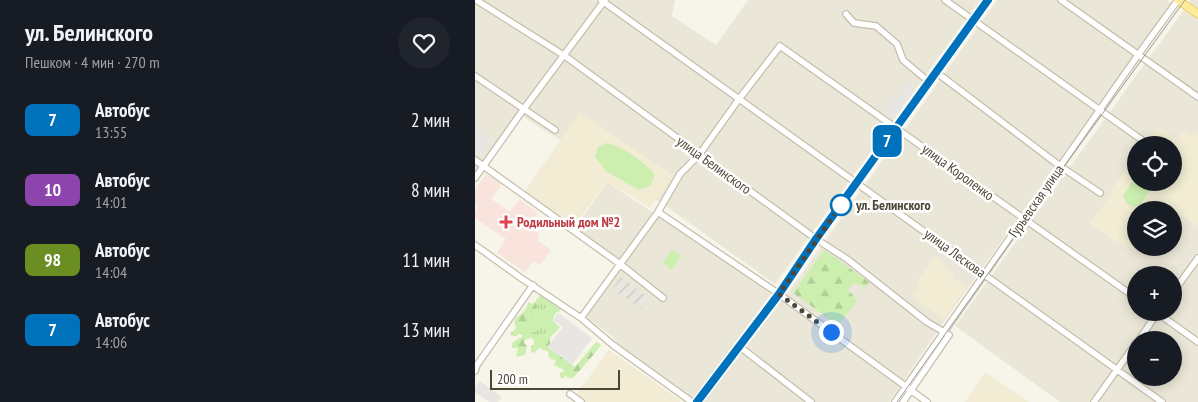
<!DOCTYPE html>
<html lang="ru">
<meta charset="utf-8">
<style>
body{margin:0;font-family:"PT Sans Narrow",sans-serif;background:#20242c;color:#f1f3f6;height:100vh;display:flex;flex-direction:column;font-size:19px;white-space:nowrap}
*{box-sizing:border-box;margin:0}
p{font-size:16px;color:#9ea1a6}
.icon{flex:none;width:28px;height:28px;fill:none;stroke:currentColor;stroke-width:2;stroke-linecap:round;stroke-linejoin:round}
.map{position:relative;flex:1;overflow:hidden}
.sheet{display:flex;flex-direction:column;background:#171b24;width:475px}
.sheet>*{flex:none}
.badge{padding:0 10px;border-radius:8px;font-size:18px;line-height:32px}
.fabs{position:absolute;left:652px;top:136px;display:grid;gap:10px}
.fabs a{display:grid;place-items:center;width:55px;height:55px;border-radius:50%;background:#171b24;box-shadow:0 2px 12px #0003;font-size:25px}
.scale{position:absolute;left:15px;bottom:12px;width:130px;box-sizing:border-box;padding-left:5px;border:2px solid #4c4637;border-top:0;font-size:14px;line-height:18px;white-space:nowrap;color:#4c4637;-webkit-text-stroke:4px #fff;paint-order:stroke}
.you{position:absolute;width:25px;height:25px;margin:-12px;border:4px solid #fff;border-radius:50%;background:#1a73e8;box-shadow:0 0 0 8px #1a73e833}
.map>.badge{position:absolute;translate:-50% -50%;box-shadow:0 0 0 2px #fff}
.round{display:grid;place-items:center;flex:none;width:52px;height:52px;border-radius:26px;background:#20242c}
.head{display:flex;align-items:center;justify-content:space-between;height:85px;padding:0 25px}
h1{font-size:24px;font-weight:700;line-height:38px}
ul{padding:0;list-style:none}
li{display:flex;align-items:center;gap:15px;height:70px;padding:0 25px}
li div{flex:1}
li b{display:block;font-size:19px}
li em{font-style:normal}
li .badge{min-width:55px;font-weight:700;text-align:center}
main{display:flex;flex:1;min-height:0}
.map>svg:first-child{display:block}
.residential{fill:#ebe7d8;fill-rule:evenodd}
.industrial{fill:url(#industrial-furrows)}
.education{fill:#f1ecd3}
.medical{fill:#f8e3dd}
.grass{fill:url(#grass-tufts)}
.forest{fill:url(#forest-firs)}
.pitch{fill:#ccefaf}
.parking{fill:#e8e6e2}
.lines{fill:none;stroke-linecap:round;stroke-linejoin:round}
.minor-casing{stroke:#c4beab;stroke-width:8}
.major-casing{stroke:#f1d35e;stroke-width:9}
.minor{stroke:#fff;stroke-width:5.5}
.major{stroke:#ffec9b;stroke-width:7}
.tram{stroke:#999;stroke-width:1}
.line-casing{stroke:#fff;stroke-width:11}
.line{stroke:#0072bc;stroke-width:8}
.walk{stroke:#4c4637;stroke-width:5;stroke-dasharray:0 9}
.stop-dot{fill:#fff;stroke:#0072bc;stroke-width:2.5}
.health-dot{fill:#e0444e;stroke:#fff;stroke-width:2}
.labels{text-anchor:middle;stroke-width:5;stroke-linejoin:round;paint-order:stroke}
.street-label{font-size:14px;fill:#4c4637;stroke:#fff}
.stop-label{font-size:14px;font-weight:bold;fill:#4c4637;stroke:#fff;text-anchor:start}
.health-label{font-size:14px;font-weight:bold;fill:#be3a42;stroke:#fff;text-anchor:start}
</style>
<main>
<section class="sheet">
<div class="head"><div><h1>ул. Белинского</h1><p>Пешком · 4 мин · 270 m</p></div><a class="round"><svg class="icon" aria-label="heart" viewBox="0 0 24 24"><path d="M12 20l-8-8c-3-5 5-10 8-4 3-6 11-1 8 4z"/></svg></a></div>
<ul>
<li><span class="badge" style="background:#0072bc;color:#fff">7</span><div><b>Автобус</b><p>13:55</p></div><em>2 мин</em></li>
<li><span class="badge" style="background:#8e44ad;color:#fff">10</span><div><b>Автобус</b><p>14:01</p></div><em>8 мин</em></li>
<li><span class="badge" style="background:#6b8e23;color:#fff">98</span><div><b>Автобус</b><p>14:04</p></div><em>11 мин</em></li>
<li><span class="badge" style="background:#0072bc;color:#fff">7</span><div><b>Автобус</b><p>14:06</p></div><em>13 мин</em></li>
</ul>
</section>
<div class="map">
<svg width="723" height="402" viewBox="0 0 723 402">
<defs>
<pattern id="industrial-furrows" width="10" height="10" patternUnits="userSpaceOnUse" patternTransform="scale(1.25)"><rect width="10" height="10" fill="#e9e6df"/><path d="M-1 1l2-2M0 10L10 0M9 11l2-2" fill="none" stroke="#cac7c0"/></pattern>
<pattern id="grass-tufts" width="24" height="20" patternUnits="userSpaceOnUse" patternTransform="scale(1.25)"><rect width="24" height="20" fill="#ccefaf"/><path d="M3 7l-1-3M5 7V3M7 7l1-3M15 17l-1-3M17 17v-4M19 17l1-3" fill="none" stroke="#b1ce97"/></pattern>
<pattern id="forest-firs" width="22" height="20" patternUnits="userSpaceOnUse" patternTransform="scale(1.25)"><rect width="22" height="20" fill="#ccefaf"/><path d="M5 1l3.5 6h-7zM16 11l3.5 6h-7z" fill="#b1ce97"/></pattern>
</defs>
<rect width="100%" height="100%" fill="#f7f4ea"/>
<path class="residential" d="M0,0H119L130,7L135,0H200L197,16L241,45L273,0H505L300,284L192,207L42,113L0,171Z
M522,0H692L696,3L471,319L414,402H228L313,293Z
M716,0H723V402H585L480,326ZM661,145H699V182H661ZM661,210H699V248H661ZM661,275H699V312H661ZM661,340H699V378H661Z
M132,182L297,292L218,400L144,346L139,338L110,316L148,264L100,229Z"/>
<path class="industrial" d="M146,277L174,298L166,309L137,289Z"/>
<path class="education" d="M105,112L198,176L175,208L132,181L99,227L50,191Z
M683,127L701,139L708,130L717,136L720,132L723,134V226L686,203L682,210H661V240L655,250L614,224L637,194L635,191L661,156V182H699V145H670Z
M461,255L479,276L478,278L492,287L468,320L437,296L444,285L443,280Z
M134,350L206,401L205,402H109L100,396Z
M510,372L554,402H490Z"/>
<path class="medical" d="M11,174L27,184L16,199L35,212L44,199L63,213L53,226L65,234L62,240L76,250L65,265L58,261L50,272L22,253L31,239L0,218V211L3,207L0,205V190Z"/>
<path class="grass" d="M65,295L86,310L80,314L77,320L85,327L75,338L72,335L67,337L58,332L62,306L60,302Z"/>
<path class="forest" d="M349,250L394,282L391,287L379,283L373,289L382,301L363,325L318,293Z
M54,302L57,304L60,302L62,306L58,332L63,333L67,337L72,335L75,338V346L100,367L121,342L124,343L126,345C118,356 108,367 98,378H92L91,375L88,378L85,377V373L88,372L89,370L79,365L81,360L76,359L73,356L74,352L64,348L59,353L56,352V345H59V340L55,338L50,340L49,343L52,346L50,355L41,357L43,348H37V343L48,336L45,334L41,336H36V333L41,328C36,316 44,318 50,310C52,307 52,304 54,302Z"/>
<path class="pitch" d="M131,143C150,147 167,161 180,174L176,185L164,190L132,172L120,157L123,147Z
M661,175V182L679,183L666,204L658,207L651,203L648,196Z
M197,250L206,256L197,270L188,263Z"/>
<path class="parking" d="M431,82L440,89L418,118L409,112Z
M0,127L18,140L5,158L0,154Z
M83,313L117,338L97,365L72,347L88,327L78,320Z
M5,381L27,397L23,402H14L0,392V388Z"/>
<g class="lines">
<g class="minor-casing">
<path id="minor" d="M1,0L90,56L341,239L372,259L452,322L474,335L428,402
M126,0L687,402
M470,0L674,145
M586,0L723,97
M371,14L379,23L401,26L422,44L428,60L454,82
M461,72L585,166L625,193
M0,76L80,130
M0,160L145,264L188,298
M0,178L48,110L130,0
M183,212L304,294L452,402
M0,245L46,278L106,318L138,345L217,402
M699,291L723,258
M681,312L723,342
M106,318L183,212L205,174L224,155L264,99L305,46L661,298
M664,340L683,312
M264,346L336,402
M0,371L2,365L58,285
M95,394L106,402
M420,402L663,55L703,0
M619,402L661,343"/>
</g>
<g class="major-casing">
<path id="major" d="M703,0L723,14
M223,402L304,294L341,239L513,0"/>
</g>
<use href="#minor" class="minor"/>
<use href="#major" class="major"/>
<path class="tram" d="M422,402L588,168L710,0"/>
</g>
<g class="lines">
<g class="line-casing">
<path id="line" d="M222,402L304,294L341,239L513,0"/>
</g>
<use href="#line" class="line"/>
<path class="walk" d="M356,332L304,294L366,205"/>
</g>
<circle class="stop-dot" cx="366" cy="205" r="10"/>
<path class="health-dot" d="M28.5 214.5h5v5h5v5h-5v5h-5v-5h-5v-5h5z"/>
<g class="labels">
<g class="street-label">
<text transform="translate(239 165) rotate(36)" y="5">улица Белинского</text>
<text transform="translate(483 172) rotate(36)" y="5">улица Короленко</text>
<text transform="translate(561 201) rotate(-55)" y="5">Гурьевская улица</text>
<text transform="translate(480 253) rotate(36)" y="5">улица Лескова</text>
</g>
<g class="stop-label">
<text x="381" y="210">ул. Белинского</text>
</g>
<g class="health-label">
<text x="42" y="227">Родильный дом №2</text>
</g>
</g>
</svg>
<div class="fabs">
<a><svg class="icon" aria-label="locate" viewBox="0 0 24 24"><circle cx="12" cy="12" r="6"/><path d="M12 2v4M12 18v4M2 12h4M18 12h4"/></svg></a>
<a><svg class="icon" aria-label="layers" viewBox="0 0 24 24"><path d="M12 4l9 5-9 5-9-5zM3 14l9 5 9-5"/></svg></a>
<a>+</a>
<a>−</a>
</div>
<div class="scale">200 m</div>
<div class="you" style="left:356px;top:332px"></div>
<b class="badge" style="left:412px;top:141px;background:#0072bc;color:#fff">7</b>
</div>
</main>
